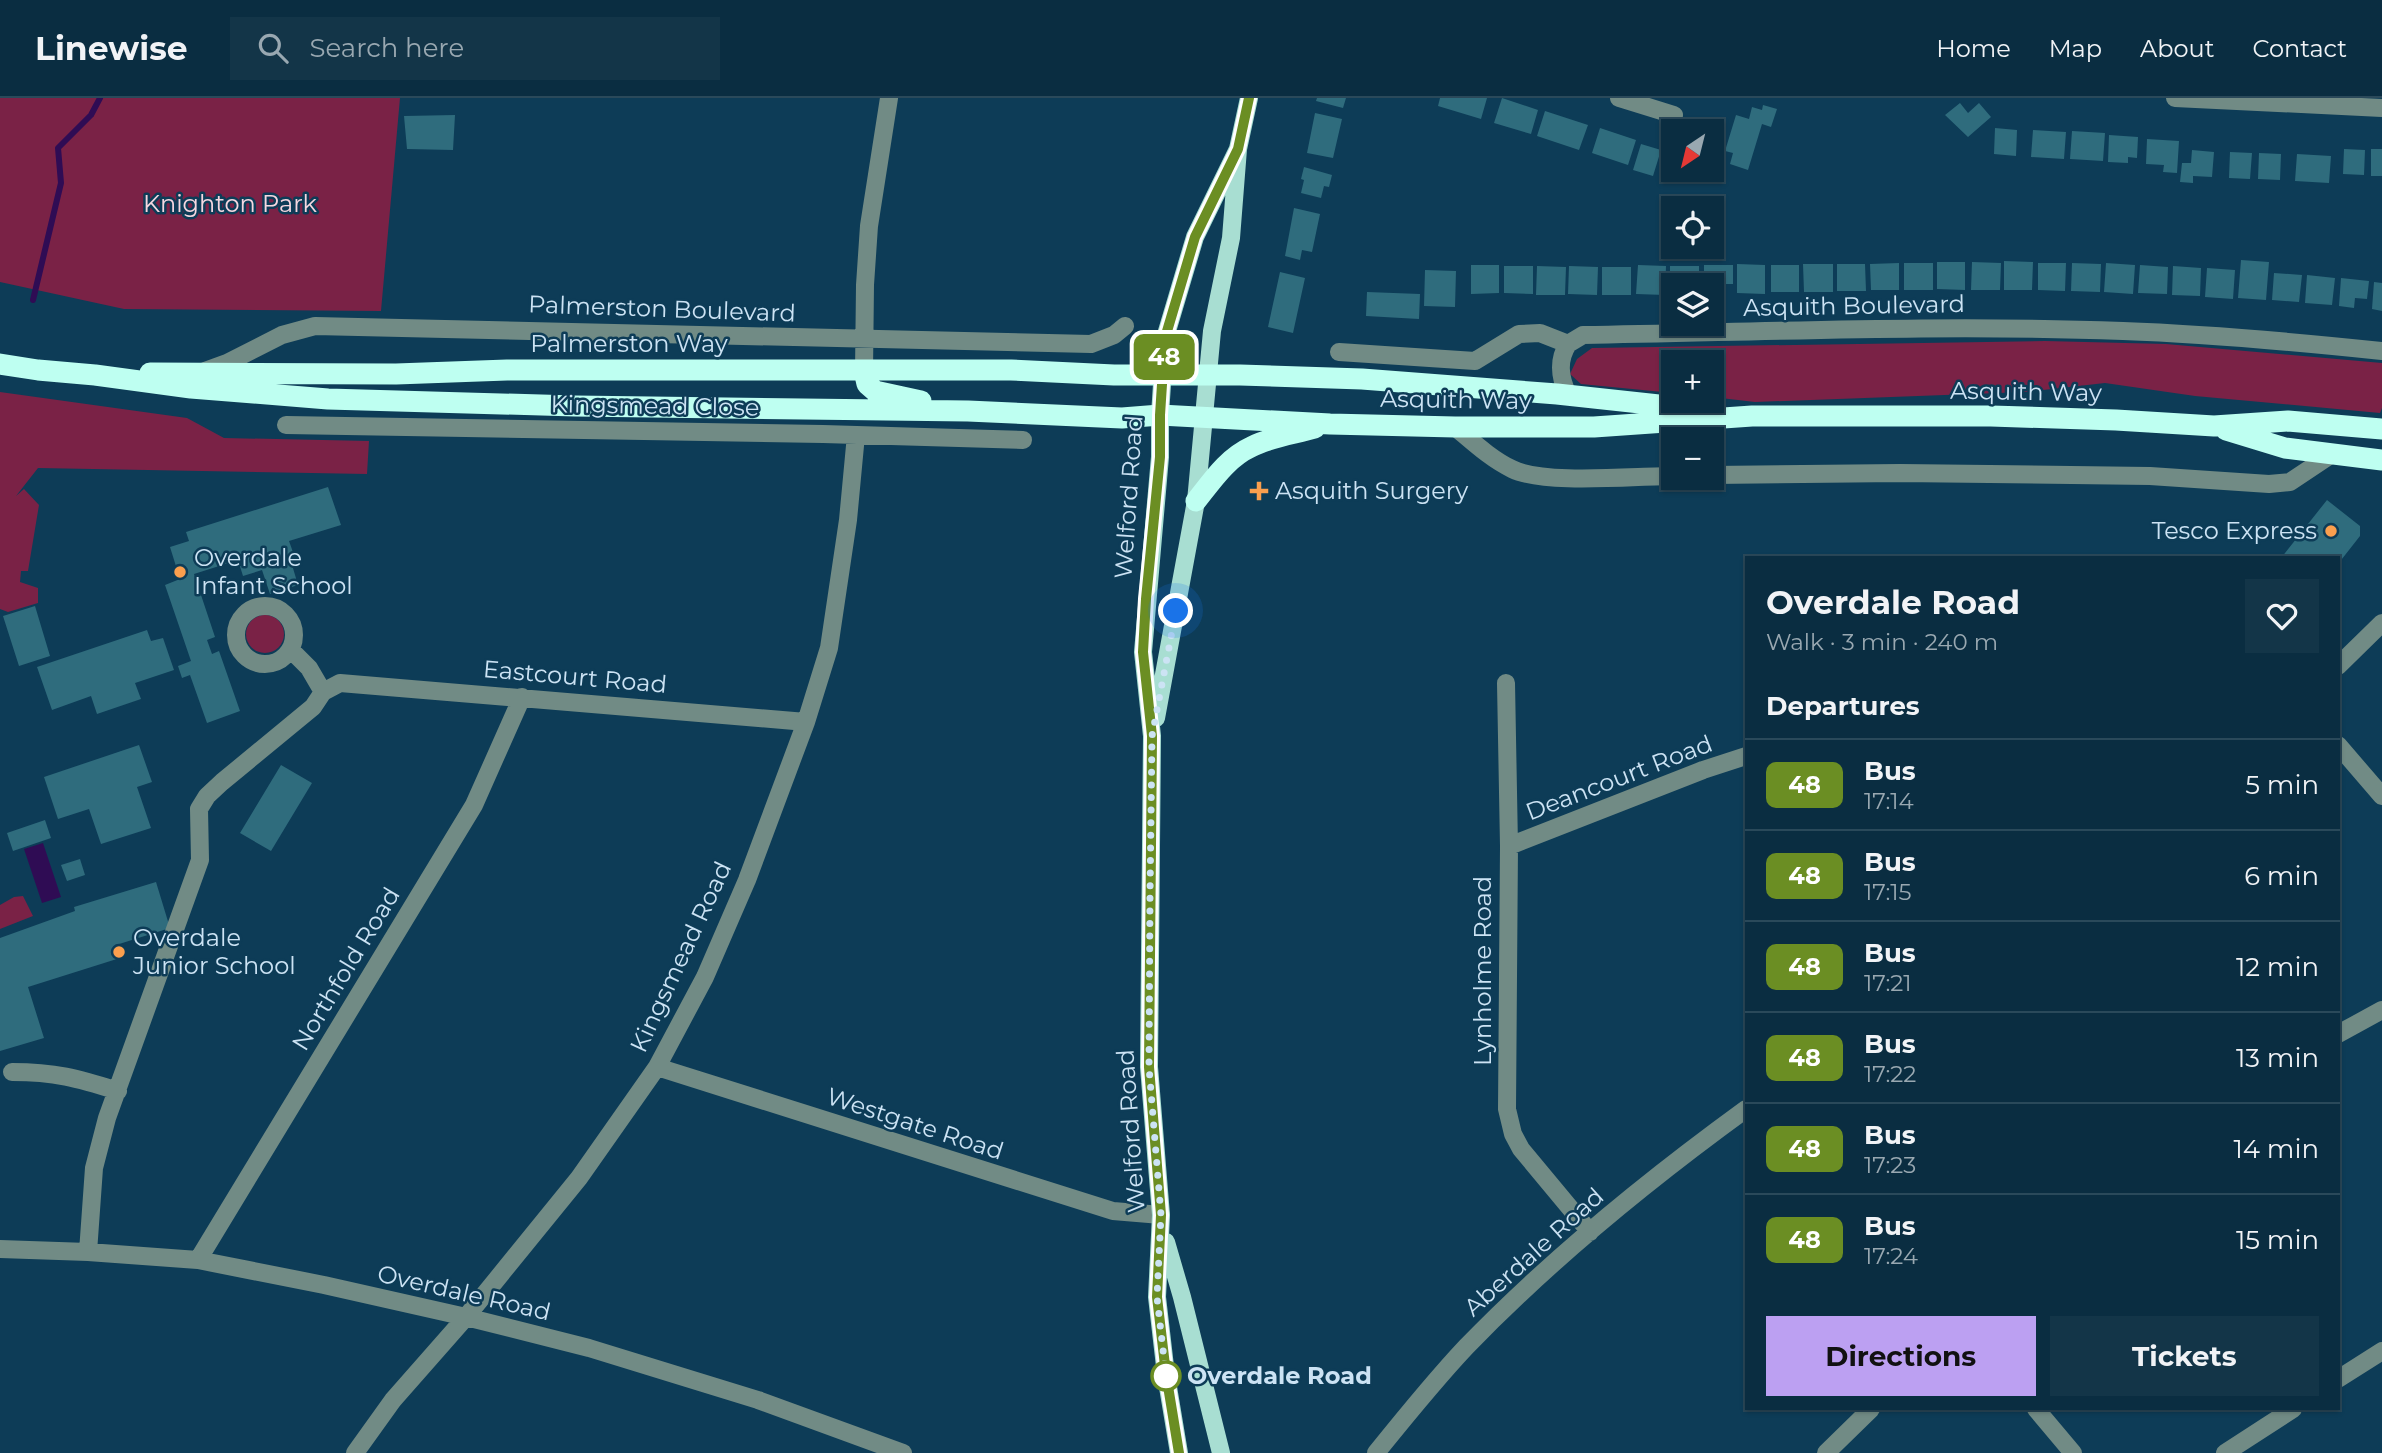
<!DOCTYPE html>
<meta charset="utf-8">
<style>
body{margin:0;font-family:Montserrat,sans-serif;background:#133548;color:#f1f3f6;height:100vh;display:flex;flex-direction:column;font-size:26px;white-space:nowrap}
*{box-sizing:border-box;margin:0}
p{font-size:23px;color:#99a8b1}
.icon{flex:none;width:38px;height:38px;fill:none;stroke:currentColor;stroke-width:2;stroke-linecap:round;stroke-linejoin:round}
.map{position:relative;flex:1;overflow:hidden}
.side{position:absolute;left:1745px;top:458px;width:595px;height:854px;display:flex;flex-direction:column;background:#0a2d41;border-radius:0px;box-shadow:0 2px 5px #0004,0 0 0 2px #2a495a}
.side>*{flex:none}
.badge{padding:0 14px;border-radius:10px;font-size:24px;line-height:46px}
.needle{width:46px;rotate:215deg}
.tools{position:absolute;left:1661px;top:21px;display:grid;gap:14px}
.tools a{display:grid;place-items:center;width:63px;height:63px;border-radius:0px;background:#0a2d41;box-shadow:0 2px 5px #0004,0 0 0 2px #2a495a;font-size:35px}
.you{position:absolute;width:35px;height:35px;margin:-18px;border:5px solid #fff;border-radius:50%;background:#1a73e8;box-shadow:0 0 0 10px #1a73e833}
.map>.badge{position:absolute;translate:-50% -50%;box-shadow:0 0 0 4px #fff}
h2{padding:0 21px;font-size:26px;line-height:63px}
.round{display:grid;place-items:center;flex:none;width:74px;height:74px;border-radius:0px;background:#133548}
.overview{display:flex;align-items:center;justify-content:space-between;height:119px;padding:0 21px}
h1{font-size:33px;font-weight:700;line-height:52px}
.primary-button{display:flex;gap:14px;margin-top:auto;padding:14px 21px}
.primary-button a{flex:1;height:80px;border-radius:0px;background:#bca0f2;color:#111;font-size:28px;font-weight:700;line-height:80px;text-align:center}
.primary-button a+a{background:#133548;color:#f1f3f6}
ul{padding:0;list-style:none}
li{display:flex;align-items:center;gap:21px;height:91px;padding:0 21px;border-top:2px solid #2a495a}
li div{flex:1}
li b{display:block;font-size:26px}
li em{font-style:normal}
li .badge{min-width:77px;font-weight:700;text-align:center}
header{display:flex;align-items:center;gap:42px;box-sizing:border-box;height:98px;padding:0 35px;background:#0a2d41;border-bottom:2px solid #2a495a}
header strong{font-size:33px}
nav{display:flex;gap:38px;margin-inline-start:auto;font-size:24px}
.search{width:490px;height:63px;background:#133548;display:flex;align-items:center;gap:18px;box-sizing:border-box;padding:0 24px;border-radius:0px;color:#99a8b1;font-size:26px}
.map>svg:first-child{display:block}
.green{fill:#7a2246}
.water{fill:#2f0c54}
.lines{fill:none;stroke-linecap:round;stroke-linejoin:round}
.stream{stroke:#2f0c54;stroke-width:6}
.building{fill:#2f6c7d}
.minor{stroke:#718b85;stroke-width:18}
.major{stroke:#a8ded2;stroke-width:18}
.highway{stroke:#befff1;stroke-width:21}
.line-casing{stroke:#fff;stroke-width:16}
.line{stroke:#6b8e23;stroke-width:10}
.walk{stroke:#cce3f4;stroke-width:7;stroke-dasharray:0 12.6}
.poi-dot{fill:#fa9f4e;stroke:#0d3c57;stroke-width:2.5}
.stop-dot{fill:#fff;stroke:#6b8e23;stroke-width:3.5}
.labels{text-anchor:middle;stroke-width:5;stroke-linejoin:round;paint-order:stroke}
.park-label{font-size:24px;fill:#f6d7e0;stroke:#0d3c57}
.street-label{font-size:24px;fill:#cce3f4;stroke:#0d3c57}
.poi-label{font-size:24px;fill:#cce3f4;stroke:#0d3c57;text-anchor:start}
.stop-label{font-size:24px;font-weight:bold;fill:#cce3f4;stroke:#0d3c57;text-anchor:start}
</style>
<header>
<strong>Linewise</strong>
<div class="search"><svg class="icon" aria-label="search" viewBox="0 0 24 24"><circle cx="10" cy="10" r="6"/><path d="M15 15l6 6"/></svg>Search here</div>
<nav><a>Home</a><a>Map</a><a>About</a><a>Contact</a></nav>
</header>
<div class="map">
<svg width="2382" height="1355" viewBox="0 0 2382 1355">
<rect width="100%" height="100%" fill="#0d3c57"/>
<path class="green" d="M0,0H400L381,213L124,211L0,184Z
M2045,243L2166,246L2382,265V310L2380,315L2195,298L2105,285L2025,294L1755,304L1712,299V264H1673V295L1581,286L1570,276L1577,261L1592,250Z
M0,294L187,320L224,340L369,343L367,376L38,370L16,398L24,391L39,407L28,473H21L20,484L38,490V505L8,514L0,511Z
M246 536a19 19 0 1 1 38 0a19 19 0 1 1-38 0Z
M23,798L33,818L0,831V807L14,799Z"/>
<path class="water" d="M43,745L61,799L42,805L24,751Z"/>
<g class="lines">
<path class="stream" d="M33,202L61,85L58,50L91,17L100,0"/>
</g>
<path class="building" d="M1317,0H1346L1343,10L1316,3Z
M1440,0H1487L1481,21L1438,8Z
M1502,0L1538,12L1531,36L1494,25Z
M1960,5L1968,15L1979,5L1991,19L1968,39L1945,17Z
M1763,7L1777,11L1771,29L1762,26L1748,72L1730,66L1733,55L1725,53L1736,17L1749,21L1752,9L1762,12Z
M1545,13L1588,27L1579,52L1537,38Z
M1315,15L1342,21L1333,60L1307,55Z
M455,17L453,52L407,51L404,18Z
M1600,30L1636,42L1628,67L1592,55Z
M1995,30L2017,32L2016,58L1994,56Z
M2033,32L2066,34L2064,61L2031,59Z
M2072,33L2105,35L2103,63L2070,61Z
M2109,37L2138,39L2137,60L2128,59V65L2108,64Z
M2147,41L2179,43L2177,75L2163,74L2164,67L2146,66Z
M1641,46L1661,52L1653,78L1633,72Z
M2344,51L2365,52L2364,77L2343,76Z
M2371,51H2382V78H2371Z
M2192,52L2214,54L2212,79L2193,78V85L2180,84L2182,65H2191Z
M1668,54L1673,55V72H1713L1711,86L1663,81Z
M2230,54L2252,55L2250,81L2229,80Z
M2259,55L2281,56L2280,82L2258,81Z
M2297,56L2331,58L2329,85L2295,83Z
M1304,69L1332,77L1329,89L1324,88L1321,100L1301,95L1304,82L1301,81Z
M1294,110L1320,116L1312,154L1302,152L1300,162L1285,158Z
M2241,162L2269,164L2266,202L2238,200Z
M2004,163L2033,164L2032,192H2004Z
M1937,164H1965V192L1937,191Z
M1972,164L2001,165L2000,192H1971Z
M1899,165V192H1871L1870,166Z
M1904,165H1933V192H1904Z
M2038,165H2066L2065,193L2038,192Z
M2072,165L2101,166L2100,194L2071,193Z
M2106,165L2135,167L2133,196L2104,194Z
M1737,166L1765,167V196L1737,195Z
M1803,166H1833V194H1804Z
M1837,166H1865L1866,193H1837Z
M1471,167H1499V195L1471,196Z
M1638,167L1666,168L1665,197L1636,196Z
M1704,167H1733V186H1719V196H1712V187H1704Z
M1771,167H1799V194H1771Z
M2140,167L2168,169L2167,196L2138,195Z
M1504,168H1533V196L1504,195Z
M1537,168L1566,169L1565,197H1536Z
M1569,168L1598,169L1597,197L1568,196Z
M1670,168H1699V187H1673V197H1670Z
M2173,168L2201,170L2200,198L2172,197Z
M1602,169H1631V197H1602Z
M2207,170L2235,172L2233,201L2205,199Z
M1425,172L1456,173L1455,209L1424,208Z
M1280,174L1305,180L1293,235L1268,229Z
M2274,175L2302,177L2299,204L2272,202Z
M2307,177L2335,180L2332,207L2305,205Z
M2341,180L2369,183L2367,201L2355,200L2354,210L2339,208Z
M2374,184L2382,185V213L2372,211Z
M1367,194L1420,196L1419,221L1366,218Z
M328,389L341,427L289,443L294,457L290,460L298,487L270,496L262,472L243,478L238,462L194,476L215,539L207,542L212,556L219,553L240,613L207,625L190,577L182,580L178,568L191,563L165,487L180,481L170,449L189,443L186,434Z
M2327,402L2360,428V438L2338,466V460H2281Z
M35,508L50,558L19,568L3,518Z
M147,532L151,543L163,540L174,572L135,585L141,601L97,616L91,598L52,612L37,569Z
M139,647L152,684L137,689L151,730L101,746L89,711L58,721L44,679Z
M281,667L312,685L271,753L240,735Z
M45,722L51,740L13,753L7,735Z
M80,761L85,777L67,783L61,767Z
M156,784L170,830L116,847L120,860L28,889L44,940L0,953V840L75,813L74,809Z"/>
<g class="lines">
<path class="minor" d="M1619,0L1674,17
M2175,0L2382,10
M1568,246C1557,263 1560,280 1568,297
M1339,254L1475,263L1519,236L1540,235L1568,246L1583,237C1763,234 1943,226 2123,233C2210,236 2296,244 2382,253
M205,273L227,265L282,237L315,228L1091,246L1114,237L1125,228
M864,273L865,187L869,128L889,0
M286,327L823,336L1023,342
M1455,329C1473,344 1491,361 1512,371C1545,387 1633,378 1673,378
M1712,377L1900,375L2150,378L2269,386L2290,384L2332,356
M236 537a29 29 0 1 1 58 0a29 29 0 1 1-58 0Z
M291,552L309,570L323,594
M2338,568L2382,525
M1506,585L1509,748L1507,1011L1513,1036L1521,1051L1590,1134
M2338,647L2382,698
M1509,748L1703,672L1746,658
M2338,936L2382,912
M657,969L1113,1113L1161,1117
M12,974C55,974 77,980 118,993
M0,1151L88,1154L198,1162L324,1187L466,1219L589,1250L758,1302L903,1355
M88,1154L94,1070L107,1020L200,762L199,711L207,698L222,684L313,609L323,594L340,585L806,624
M198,1162L474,707L522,599
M2338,1281L2382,1253
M2036,1311L2073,1355
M355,1355L393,1302L466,1219L579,1080L657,969L705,879L747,782L806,624L829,550L848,422L856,337
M1376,1355C1405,1319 1434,1283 1466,1249C1551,1161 1647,1083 1746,1011
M1826,1355L1871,1311
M2225,1355L2293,1311"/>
<path class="major" d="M1156,620L1196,403L1212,233L1231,140L1238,51L1249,0
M1166,1144L1182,1199L1221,1355
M1179,1355L1166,1277L1157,1199L1161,1117L1149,969L1152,638L1143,554L1160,359V317L1165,240L1195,139L1238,51"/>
<path class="highway" d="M0,266L38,272L95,277L191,290L328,301L575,308L968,313L1122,320L1160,317L1330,326L1455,329H1594L1752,318H1991L2116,322L2214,328L2288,323L2382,331
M864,273L867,286L875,293L921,303
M150,275L396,276L507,272H1011L1114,277H1240L1362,281L1557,296L1705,312
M2226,332L2285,350L2382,362
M1196,403C1212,383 1227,360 1251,349C1270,339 1294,336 1315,330"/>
</g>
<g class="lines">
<g class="line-casing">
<path id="line" d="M1179,1355L1166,1276L1157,1199L1161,1117L1149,969L1152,638L1143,554L1146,501L1160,359V317L1165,240L1195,139L1238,51L1249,0"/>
</g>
<use href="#line" class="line"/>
<path class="walk" d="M1166,1278L1157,1199L1161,1117L1149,969L1150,798L1152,638L1176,513"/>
</g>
<g class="poi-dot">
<path d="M1255.5 382.5h7v7h7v7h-7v7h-7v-7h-7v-7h7z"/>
<circle cx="2331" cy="433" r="7"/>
<circle cx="180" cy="474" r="7"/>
<circle cx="119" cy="854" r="7"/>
</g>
<circle class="stop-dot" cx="1166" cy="1278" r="14"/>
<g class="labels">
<g class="park-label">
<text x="230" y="114">Knighton Park</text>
</g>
<g class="street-label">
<text transform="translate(1854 208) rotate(-1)" y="8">Asquith Boulevard</text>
<text transform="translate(662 211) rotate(2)" y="8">Palmerston Boulevard</text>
<text x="629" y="254">Palmerston Way</text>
<text transform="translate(2026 294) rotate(1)" y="8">Asquith Way</text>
<text transform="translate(1456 302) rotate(1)" y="8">Asquith Way</text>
<text transform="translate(655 308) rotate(1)" y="8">Kingsmead Close</text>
<text transform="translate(1129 399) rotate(-86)" y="8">Welford Road</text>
<text transform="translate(575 579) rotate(5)" y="8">Eastcourt Road</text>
<text transform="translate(1619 680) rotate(-21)" y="8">Deancourt Road</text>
<text transform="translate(681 859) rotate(-65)" y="8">Kingsmead Road</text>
<text transform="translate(346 871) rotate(-59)" y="8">Northfold Road</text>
<text transform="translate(1483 873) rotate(-90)" y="8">Lynholme Road</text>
<text transform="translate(915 1026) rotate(18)" y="8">Westgate Road</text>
<text transform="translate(1131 1033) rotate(-94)" y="8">Welford Road</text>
<text transform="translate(1534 1154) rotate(-42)" y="8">Aberdale Road</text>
<text transform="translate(464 1195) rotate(13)" y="8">Overdale Road</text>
</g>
<g class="poi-label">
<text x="1275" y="401">Asquith Surgery</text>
<text x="2317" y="441" text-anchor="end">Tesco Express</text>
<text x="194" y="468">Overdale<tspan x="194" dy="28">Infant School</tspan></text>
<text x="133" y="848">Overdale<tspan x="133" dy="28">Junior School</tspan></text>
</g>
<g class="stop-label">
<text x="1187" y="1286">Overdale Road</text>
</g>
</g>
</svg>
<div class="tools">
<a><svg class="needle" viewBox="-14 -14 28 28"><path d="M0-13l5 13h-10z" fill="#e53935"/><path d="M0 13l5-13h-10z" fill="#99a8b1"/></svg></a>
<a><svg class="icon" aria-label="locate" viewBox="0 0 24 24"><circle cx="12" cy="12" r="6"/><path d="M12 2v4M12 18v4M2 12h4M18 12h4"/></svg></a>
<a><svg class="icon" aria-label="layers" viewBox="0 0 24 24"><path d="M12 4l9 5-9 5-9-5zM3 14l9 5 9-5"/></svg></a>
<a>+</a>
<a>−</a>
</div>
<div class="you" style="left:1176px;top:513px"></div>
<b class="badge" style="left:1164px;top:259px;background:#6b8e23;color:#fff">48</b>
<section class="side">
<div class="overview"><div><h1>Overdale Road</h1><p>Walk · 3 min · 240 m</p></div><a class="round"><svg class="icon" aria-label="heart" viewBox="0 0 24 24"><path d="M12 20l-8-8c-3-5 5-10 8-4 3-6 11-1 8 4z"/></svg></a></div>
<h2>Departures</h2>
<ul>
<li><span class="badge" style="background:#6b8e23;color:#fff">48</span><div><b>Bus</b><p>17:14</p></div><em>5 min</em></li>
<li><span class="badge" style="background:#6b8e23;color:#fff">48</span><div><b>Bus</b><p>17:15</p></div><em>6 min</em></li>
<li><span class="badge" style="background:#6b8e23;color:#fff">48</span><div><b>Bus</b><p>17:21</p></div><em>12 min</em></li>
<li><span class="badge" style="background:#6b8e23;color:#fff">48</span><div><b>Bus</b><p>17:22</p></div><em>13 min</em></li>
<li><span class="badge" style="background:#6b8e23;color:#fff">48</span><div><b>Bus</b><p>17:23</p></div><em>14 min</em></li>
<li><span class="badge" style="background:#6b8e23;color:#fff">48</span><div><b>Bus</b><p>17:24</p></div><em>15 min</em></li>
</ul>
<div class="primary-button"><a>Directions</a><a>Tickets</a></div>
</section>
</div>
